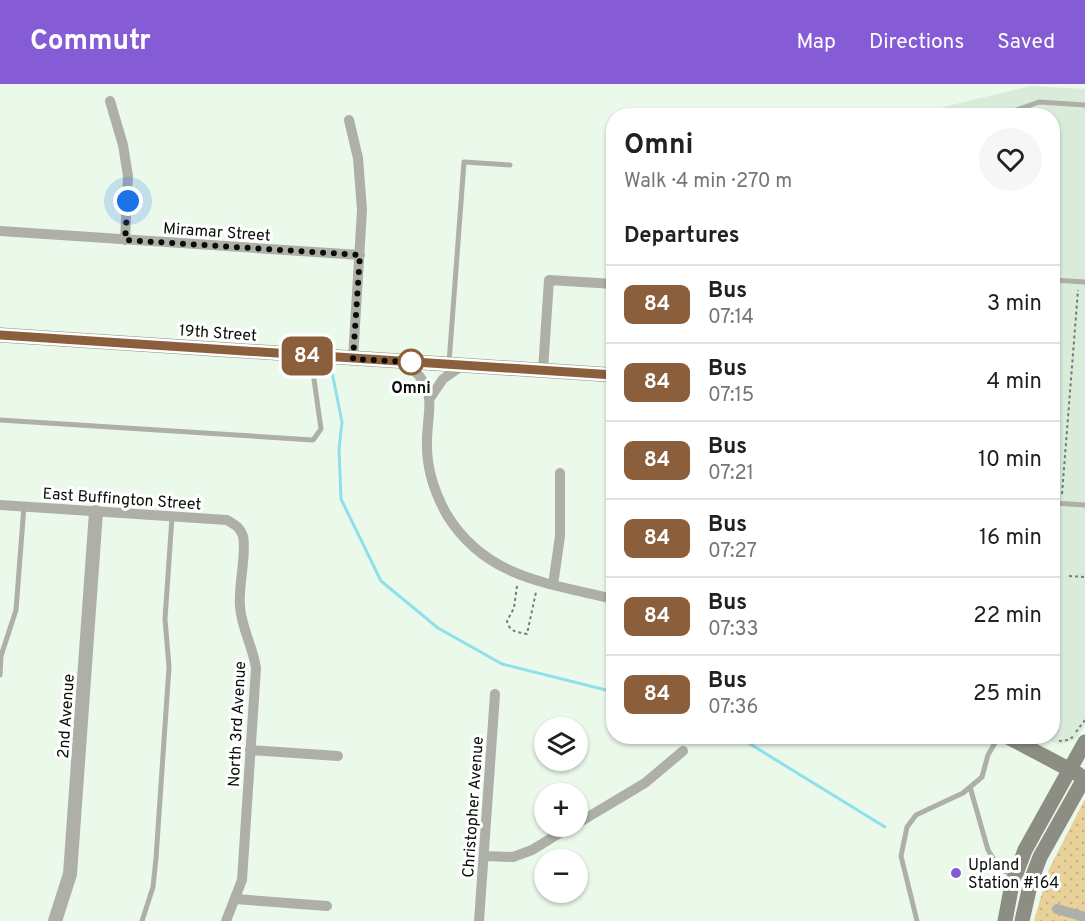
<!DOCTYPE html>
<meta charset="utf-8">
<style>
body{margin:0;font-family:Overpass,sans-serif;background:#f6f6f6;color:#202124;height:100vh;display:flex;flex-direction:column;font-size:22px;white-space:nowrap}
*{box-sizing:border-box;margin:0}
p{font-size:20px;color:#757577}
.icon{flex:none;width:33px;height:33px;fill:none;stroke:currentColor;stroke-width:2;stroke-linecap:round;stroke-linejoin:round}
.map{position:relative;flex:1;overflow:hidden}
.sheet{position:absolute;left:606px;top:24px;width:454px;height:636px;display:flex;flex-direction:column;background:#fff;border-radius:24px;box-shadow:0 2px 4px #0004}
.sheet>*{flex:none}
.badge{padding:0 12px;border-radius:9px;font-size:21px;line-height:39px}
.buttons{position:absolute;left:534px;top:633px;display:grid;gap:12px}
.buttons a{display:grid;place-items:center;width:54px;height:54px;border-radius:50%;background:#fff;box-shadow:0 2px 4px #0004;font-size:30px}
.you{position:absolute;width:30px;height:30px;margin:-15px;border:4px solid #fff;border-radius:50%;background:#1a73e8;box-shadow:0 0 0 9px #1a73e833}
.map>.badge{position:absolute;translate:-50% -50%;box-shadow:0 0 0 3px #fff}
h2{padding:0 18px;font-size:22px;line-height:54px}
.round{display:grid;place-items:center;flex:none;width:63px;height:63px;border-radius:32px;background:#f6f6f6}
.summary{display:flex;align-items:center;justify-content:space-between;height:102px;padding:0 18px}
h1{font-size:28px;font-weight:700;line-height:45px}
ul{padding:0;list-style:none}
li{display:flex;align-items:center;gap:18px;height:78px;padding:0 18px;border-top:2px solid #e0e0e0}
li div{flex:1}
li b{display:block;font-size:22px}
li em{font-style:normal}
li .badge{min-width:66px;font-weight:700;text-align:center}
header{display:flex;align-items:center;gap:36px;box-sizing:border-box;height:84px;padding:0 30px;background:#865cd6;color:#fff}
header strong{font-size:28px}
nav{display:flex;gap:33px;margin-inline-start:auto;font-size:21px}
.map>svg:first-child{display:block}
.built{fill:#d9ecda}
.grass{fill:url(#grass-dots)}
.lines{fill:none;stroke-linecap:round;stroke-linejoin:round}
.stream{stroke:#8fe0eb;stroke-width:3}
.path{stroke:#747d74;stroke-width:2;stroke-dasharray:3 3;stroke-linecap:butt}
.service{stroke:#aeafa8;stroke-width:5}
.minor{stroke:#aeafa8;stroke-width:10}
.tertiary{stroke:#aeafa8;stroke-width:14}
.secondary{stroke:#8c8e84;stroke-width:15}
.line-casing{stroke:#fff;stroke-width:14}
.line{stroke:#8b5e3c;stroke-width:9}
.walk{stroke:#090e09;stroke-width:6;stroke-dasharray:0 10.8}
.stop-dot{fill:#fff;stroke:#8b5e3c;stroke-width:3}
.poi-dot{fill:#865cd6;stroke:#fff;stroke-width:2}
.labels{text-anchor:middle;stroke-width:6;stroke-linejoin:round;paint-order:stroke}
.street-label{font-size:16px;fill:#090e09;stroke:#fff}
.stop-label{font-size:16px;font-weight:bold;fill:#090e09;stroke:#fff}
.poi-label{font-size:16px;fill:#090e09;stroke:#fff;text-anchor:start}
</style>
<header>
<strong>Commutr</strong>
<nav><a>Map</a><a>Directions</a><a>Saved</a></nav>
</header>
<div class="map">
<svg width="1085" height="837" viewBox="0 0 1085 837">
<defs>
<pattern id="grass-dots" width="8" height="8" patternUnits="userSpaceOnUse" patternTransform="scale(1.5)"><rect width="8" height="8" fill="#e9d19a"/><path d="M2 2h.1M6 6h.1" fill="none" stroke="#c6b283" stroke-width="1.8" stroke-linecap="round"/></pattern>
</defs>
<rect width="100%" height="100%" fill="#ebf9eb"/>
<path class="built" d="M1030,2L1085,5V642L1075,656L1059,661L1043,653L1053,652V32H943V23Z"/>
<path class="grass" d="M1085,715V837H1034L1049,785Z"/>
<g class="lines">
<path class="stream" d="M332,288L342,338L339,365L341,415L381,497L438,544L502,580L614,608
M737,652L885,743"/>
<path class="path" d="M1056,410H1062L1078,206
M1053,435L1054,430
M1069,492L1085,493
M517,502L514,524L507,537C509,548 518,548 527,550L536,508
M1053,585L1055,591
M1076,648L1085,636
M1059,657L1067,656L1073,653"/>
<path class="service" d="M999,32L1039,18L1085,21
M1053,196L1085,198
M449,279L464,78L510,81
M0,336L313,356L321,345L313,288L307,273
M1053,419L1085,421
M0,591L1,572L16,526L24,422
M970,703L988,766L999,784L1014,792
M142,837L153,803L156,774L169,583L165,535L172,433
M917,837L901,772L907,743L916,731L963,709L982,693L988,671L999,652"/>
<path class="minor" d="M110,17L123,61L128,92L125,156
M349,36L358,74L362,126L353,275
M0,147L360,171
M404,278C439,304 428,319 427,356C426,382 434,408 447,431C486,494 547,499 614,515
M543,286L549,196L614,200
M430,314L443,295L463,281
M0,421L227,436C235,441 240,443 243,452C247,470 238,502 240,522C241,543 253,563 256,584L242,796L226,837
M553,501L560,452V389
M250,666L338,672
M578,739L645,699L683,667
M484,772L513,773L532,766L571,742
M235,815L327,822
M1057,825L1085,833
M479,837L495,610"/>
<path class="tertiary" d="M55,837L70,790L96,428"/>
<path class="secondary" d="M0,251L614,291
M1006,652L1078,690
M1005,837L1012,800L1025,766L1085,658
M1022,837L1031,797L1040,773L1085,693"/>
</g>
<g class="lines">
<g class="line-casing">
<path id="line" d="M0,251L614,291"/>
</g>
<use href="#line" class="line"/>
<path class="walk" d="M128,117L125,156L360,171L353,275L411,278"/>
</g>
<circle class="stop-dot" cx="411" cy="278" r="12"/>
<circle class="poi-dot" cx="956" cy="789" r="6"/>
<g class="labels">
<g class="street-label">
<text transform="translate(217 147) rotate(4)" y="6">Miramar Street</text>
<text transform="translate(218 248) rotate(4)" y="6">19th Street</text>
<text transform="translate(122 414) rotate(4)" y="6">East Buffington Street</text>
<text transform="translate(65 632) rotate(-86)" y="6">2nd Avenue</text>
<text transform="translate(236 640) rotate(-87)" y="6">North 3rd Avenue</text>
<text transform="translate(472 723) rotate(-86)" y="6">Christopher Avenue</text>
</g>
<g class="stop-label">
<text x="411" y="309">Omni</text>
</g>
<g class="poi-label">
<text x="968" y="786">Upland<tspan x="968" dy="18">Station #164</tspan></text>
</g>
</g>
</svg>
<div class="buttons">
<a><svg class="icon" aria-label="layers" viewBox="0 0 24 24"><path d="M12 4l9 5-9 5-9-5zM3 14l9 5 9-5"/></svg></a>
<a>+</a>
<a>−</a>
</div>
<div class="you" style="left:128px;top:117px"></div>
<b class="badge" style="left:307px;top:272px;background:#8b5e3c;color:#fff">84</b>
<section class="sheet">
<div class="summary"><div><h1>Omni</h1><p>Walk · 4 min · 270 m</p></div><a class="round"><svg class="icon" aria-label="heart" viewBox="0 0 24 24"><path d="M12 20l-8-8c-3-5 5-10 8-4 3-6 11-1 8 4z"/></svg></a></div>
<h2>Departures</h2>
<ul>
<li><span class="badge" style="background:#8b5e3c;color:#fff">84</span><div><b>Bus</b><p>07:14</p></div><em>3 min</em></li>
<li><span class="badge" style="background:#8b5e3c;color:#fff">84</span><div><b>Bus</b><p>07:15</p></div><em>4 min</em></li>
<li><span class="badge" style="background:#8b5e3c;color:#fff">84</span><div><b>Bus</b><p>07:21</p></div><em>10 min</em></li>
<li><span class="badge" style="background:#8b5e3c;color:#fff">84</span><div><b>Bus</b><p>07:27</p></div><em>16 min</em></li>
<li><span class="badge" style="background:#8b5e3c;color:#fff">84</span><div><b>Bus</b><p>07:33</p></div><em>22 min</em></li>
<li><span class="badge" style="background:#8b5e3c;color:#fff">84</span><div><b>Bus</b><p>07:36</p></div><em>25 min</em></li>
</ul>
</section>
</div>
